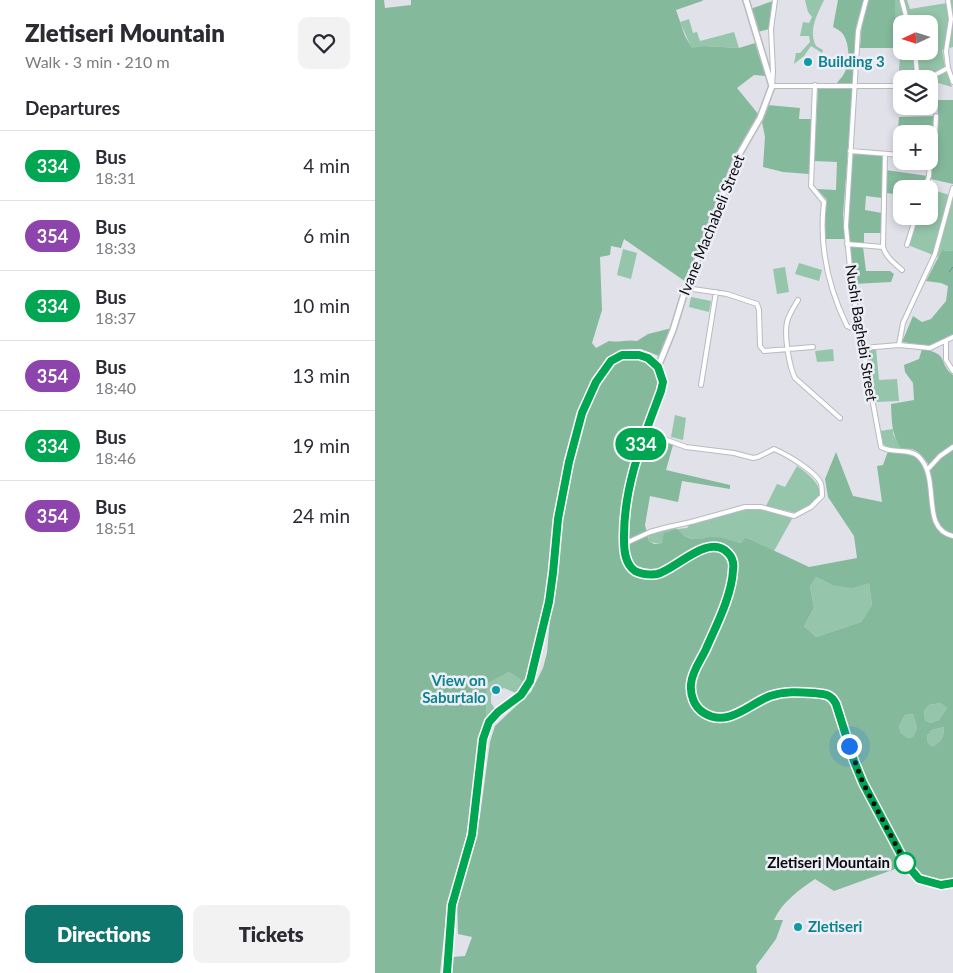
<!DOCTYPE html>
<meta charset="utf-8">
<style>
body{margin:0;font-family:Lato,sans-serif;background:#f2f2f3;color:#2b2b33;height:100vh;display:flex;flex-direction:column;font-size:19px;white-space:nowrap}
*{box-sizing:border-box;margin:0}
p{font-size:16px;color:#7c7c81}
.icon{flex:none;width:28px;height:28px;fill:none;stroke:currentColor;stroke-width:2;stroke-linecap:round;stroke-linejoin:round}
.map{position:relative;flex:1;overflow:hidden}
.drawer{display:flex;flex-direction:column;background:#fff;width:375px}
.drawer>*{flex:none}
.badge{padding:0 10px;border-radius:16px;font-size:18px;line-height:32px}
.needle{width:32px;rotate:266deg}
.controls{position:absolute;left:518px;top:15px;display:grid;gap:10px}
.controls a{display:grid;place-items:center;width:45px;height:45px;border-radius:10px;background:#fff;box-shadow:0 2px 8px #0003;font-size:25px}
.you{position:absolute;width:25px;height:25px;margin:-12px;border:4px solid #fff;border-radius:50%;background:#1a73e8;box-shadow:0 0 0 8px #1a73e833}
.map>.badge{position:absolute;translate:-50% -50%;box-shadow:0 0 0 2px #fff}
h2{padding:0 25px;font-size:19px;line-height:45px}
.round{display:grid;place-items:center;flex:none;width:52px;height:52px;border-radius:10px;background:#f2f2f3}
.headline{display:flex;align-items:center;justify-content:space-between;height:85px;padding:0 25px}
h1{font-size:24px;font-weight:800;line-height:38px}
.cta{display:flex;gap:10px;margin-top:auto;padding:10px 25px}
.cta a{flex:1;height:58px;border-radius:10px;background:#0f766e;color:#fff;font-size:20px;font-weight:800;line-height:58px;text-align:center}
.cta a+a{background:#f2f2f3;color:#2b2b33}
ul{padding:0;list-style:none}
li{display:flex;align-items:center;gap:15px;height:70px;padding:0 25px;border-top:1px solid #e1e1e2}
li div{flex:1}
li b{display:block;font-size:19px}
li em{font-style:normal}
li .badge{min-width:55px;font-weight:700;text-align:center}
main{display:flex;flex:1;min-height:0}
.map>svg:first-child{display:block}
.green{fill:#95c5aa;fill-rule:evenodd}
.forest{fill:#85b99c;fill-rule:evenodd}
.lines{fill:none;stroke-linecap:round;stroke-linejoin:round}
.stream{stroke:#6a88a1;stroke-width:1}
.street-casing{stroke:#b9bac2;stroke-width:6}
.secondary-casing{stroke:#b9bac2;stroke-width:8}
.street{stroke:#fff;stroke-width:4}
.secondary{stroke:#fff;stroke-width:5}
.line-casing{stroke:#fff;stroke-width:11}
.line{stroke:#00a651;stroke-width:8}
.walk{stroke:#0b0b0d;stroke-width:5;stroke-dasharray:0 9}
.culture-dot{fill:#0f9aa8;stroke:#edeef6;stroke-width:2}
.stop-dot{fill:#fff;stroke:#00a651;stroke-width:2.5}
.labels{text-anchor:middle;stroke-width:5;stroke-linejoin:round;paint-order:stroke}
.culture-label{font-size:15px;font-weight:bold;fill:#0d838f;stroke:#edeef6;text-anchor:start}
.street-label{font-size:15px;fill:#0b0b0d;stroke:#edeef6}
.stop-label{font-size:15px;font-weight:bold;fill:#0b0b0d;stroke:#edeef6;text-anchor:end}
</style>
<main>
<section class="drawer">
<div class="headline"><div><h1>Zletiseri Mountain</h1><p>Walk · 3 min · 210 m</p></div><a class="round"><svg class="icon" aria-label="heart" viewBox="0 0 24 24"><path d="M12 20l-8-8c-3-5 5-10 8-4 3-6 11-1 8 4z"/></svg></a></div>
<h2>Departures</h2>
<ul>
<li><span class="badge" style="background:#00a651;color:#fff">334</span><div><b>Bus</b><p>18:31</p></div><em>4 min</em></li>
<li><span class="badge" style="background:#8e44ad;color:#fff">354</span><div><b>Bus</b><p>18:33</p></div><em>6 min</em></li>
<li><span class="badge" style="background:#00a651;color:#fff">334</span><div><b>Bus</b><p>18:37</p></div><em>10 min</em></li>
<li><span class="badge" style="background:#8e44ad;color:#fff">354</span><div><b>Bus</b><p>18:40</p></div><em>13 min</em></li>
<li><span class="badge" style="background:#00a651;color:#fff">334</span><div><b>Bus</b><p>18:46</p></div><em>19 min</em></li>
<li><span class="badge" style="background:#8e44ad;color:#fff">354</span><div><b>Bus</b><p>18:51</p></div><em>24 min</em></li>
</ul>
<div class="cta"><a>Directions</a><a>Tickets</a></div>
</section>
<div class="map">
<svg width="578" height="973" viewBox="0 0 578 973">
<rect width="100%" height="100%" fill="#e0e1e9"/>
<path class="green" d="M430,0H449C442,15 433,30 441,46L448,50L447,53L436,46L429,56L419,64L421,53H425L435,42L434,36H425L428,22L434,23L437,17L433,12Z
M520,0H532L535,9L572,3V0H578V47L567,50L570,67L577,87L563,83H554V79H526V84H523L525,56L520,48ZM526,24H554V51H526Z
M314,19L318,33L322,32L325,41L359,32L364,48L329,46L317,49L305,22Z
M554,189L578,196V251L567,250L563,257L533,245L542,216H554Z
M248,249L262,253L256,279L242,275Z
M424,263L447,270L444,281L420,274Z
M410,267L414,292L402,294L398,269Z
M316,297L336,301L334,312L314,307Z
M501,348L504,380L522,379L524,401L501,402L491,349Z
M458,349L459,361L442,362L440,351Z
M300,415L311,418L308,440L296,437Z
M518,429V434L527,450L515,449L507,443L505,431Z
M422,466C448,484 457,500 421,513L391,506L402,484L410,487Z
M378,508L418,517L399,551L370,537L366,543C357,541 347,537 338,538C325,538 318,542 307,534C296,539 285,547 274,541L273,535L300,527L302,529L312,528L315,524Z
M441,577L457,585L494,583L497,605L486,622L441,637L429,626L439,608L435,587Z
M134,672L150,683L143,694L129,688L116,695V703L121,710L113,721L108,732L111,717L112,684Z
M565,703L572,708L564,720L555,723L550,720L549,711L554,705Z
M538,714L542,728L538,737L533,738L526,733L524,726L530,715Z
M569,727C569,738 566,741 558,748L553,745L552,736L557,730Z"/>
<path class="forest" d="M0,0H9L10,8L36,5V0H328L327,1L301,10L310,36L317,48L329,46L364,48L380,43L391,76L379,75L362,88L384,115L357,168L311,282L249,239L246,248L236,246L235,255L225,257L227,310L217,343L221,348L234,341C245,343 251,339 262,341L273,334L297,328L284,356L266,349H255L245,352L232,360L218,381L206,410L187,485L180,519L173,587L157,663L150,683L134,672L112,684L111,717L91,837L71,916L65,973H0Z
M463,0H490L482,22L478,83H462C465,79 470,74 471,69C475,60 474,43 468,34C466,31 462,29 458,27Z
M494,0H520V48H485L487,22Z
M398,1L394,29L383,32L375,9Z
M443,87H478L468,215L470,239H451L448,225L452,200L442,189L461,190L462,162L439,161Z
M562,100H578V184L556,179L557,157L562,139H554V134H526V153H521L524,117L563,116Z
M393,105L425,108L424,119H437L434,174L408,172L388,167L390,137L387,122Z
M477,153L508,155L507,198L491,196L490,210L507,213L506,233H489V243L473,242L472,208Z
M511,170L553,176L549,189H526V195L511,193Z
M474,245L488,247L491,271H515L519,274L516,282L479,284Z
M567,250L578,251V335L553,346L527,342L538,316L547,322L556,319L571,301L573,286L566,283L551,281Z
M547,349C576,354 562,363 578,375V446L564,454L554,465C547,455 540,445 527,450C516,434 517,422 516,404L539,400L538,383L530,372L529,365L544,359Z
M265,358L276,363L283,369L285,385L258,468L251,506L270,432L298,445L291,470L355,485V489L307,481L303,502L275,496L270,525L274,541L279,544L287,543L289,533L302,529C316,544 322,538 339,537C347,537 358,541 366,543L370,537L434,567L482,558L479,536L453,497L450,479L461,452L478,496L507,502L502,466L508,465L513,451L542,455L553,469L558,513L567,531L578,536V883L566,885L544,879L531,865L459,891L440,879C424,890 407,902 399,920H408L401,939L381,966L382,973H77L78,957L90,956L97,937L83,934L82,898L95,859L105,816L115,742L120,726L156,692L168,668L172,653L176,607L181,584L184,541L196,464L206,424L214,400L227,377L239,364L251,359ZM441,577L457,585L477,588L494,583L497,605L486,622L441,637L429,626L439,608L435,587ZM565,703L572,708L564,720L555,723L550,720L549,711L554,705ZM538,714L542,728L538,737L533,738L526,733L524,726L530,715ZM569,727C569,738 566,741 558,747L553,744L552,736L557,730Z
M578,449V534C552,524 560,492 555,469L565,457Z"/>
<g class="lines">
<path class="stream" d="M574,272L578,267"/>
<g class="street-casing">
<path id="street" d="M400,0L396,29L398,72L397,86H526
M491,0L483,31L471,226L477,289L506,447C518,454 534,448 543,456C567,478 544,529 578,536
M573,0L576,19L571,51L573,68L578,82
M527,1L533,24
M540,51L542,73L541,79
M552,79L573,68
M440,85L436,186L449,202C444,244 453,287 472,326L485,332
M475,151L526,155
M510,154L508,247C511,257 519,263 527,270
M555,157L560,137L561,116
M550,189L554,176L555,157
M472,244L508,247
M532,245L541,216
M311,288L352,294L382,304L384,310L385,346L389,351L438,347
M423,300C419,307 414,314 412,322C409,335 414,366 420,378L465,418
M571,341V360L578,371
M524,345L528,323L560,254L578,188
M488,348L524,345L555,348L578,337
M326,385L341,292
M553,469L565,456L578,447
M249,544L275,532L289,528L316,522L370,507H386L419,516L436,507L447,496C447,493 447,488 446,484C442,472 411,454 399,449L383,457L378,458L359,453L311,447L270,432"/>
</g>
<g class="secondary-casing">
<path id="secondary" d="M283,367L298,330L310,291L362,158L385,118L397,86L371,0
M72,973C74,950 74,927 77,904C81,880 93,858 97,834C103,801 101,755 114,725C122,706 146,700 155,681C165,646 174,609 178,573C179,563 179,553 180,543C181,522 187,500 191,479C197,451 202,422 214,395C219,383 227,369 237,361C260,342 291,362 287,391C269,439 248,487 249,540C249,551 250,564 260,571C266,574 275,575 282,574C300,570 334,532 353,553C358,558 358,564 358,570C357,594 341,627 331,649C326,660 317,671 316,683C315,695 319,707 329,713C353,728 374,704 395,696C410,691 423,692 439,693C450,694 456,694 461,704L479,761L488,783L531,864L544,879L566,885L578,883"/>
</g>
<use href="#street" class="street"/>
<use href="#secondary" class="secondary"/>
</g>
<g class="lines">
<g class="line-casing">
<path id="line" d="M72,973L77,905L97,835L108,739L114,722L123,712L146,695L155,681L174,602L178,573L183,519L194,462L207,413L221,382L236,361L247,355H264L273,358L283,367L288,382L286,391C268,439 248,487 249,540C249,551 250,564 260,571C266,574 275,575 282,574C300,570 334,532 353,553C358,558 359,564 358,570C357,595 341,626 331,649C326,660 317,671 316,684C315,695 319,707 329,713C353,728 374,704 395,696C410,691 424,692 439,693C450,694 456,694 461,704L479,761L488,783L531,864L544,879L566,885L578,883"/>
</g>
<use href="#line" class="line"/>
<path class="walk" d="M474,746L488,783L531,864L530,863"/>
</g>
<g class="culture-dot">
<circle cx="433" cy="62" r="5"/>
<circle cx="121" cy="690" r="5"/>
<circle cx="423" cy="927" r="5"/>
</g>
<circle class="stop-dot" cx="530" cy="863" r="10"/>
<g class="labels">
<g class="culture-label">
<text x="443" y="67">Building 3</text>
<text x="111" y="686" text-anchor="end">View on<tspan x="111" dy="17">Saburtalo</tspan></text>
<text x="433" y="932">Zletiseri</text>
</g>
<g class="street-label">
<text transform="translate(337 225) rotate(-68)" y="5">Ivane Machabeli Street</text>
<text transform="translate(486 333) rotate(81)" y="5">Nushi Baghebi Street</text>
</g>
<g class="stop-label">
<text x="515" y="868">Zletiseri Mountain</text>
</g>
</g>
</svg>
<div class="controls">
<a><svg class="needle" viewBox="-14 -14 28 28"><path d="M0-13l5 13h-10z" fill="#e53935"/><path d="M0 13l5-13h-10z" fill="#7c7c81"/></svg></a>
<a><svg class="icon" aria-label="layers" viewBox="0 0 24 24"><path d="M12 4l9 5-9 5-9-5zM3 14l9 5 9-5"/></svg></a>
<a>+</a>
<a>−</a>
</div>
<div class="you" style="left:474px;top:746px"></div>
<b class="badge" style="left:266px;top:444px;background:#00a651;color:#fff">334</b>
</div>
</main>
